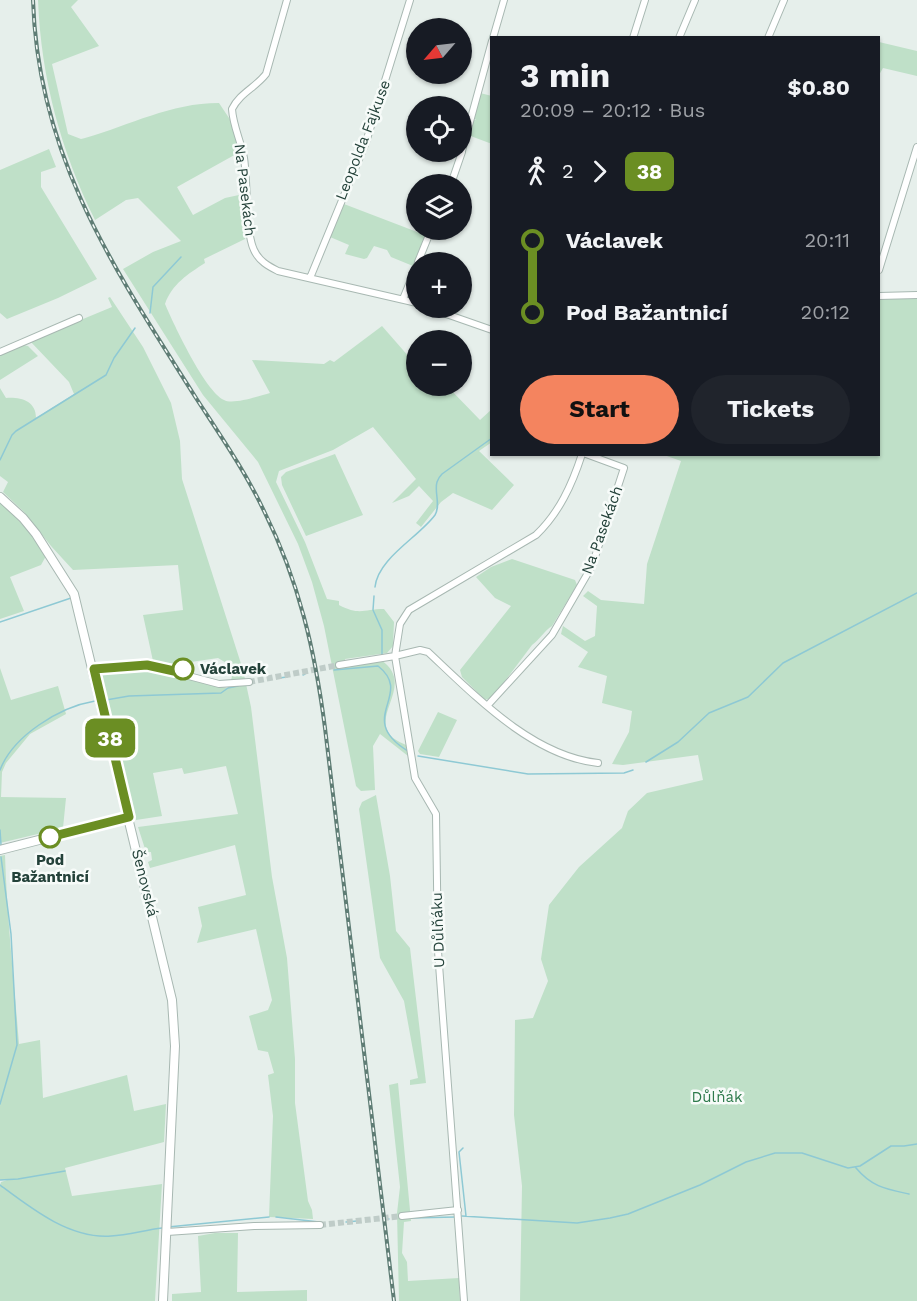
<!DOCTYPE html>
<meta charset="utf-8">
<style>
body{margin:0;font-family:"Work Sans",sans-serif;background:#20242c;color:#f1f3f6;height:100vh;display:flex;flex-direction:column;font-size:22px;white-space:nowrap}
*{box-sizing:border-box;margin:0}
p{font-size:20px;color:#9ea1a6}
.icon{flex:none;width:33px;height:33px;fill:none;stroke:currentColor;stroke-width:2;stroke-linecap:round;stroke-linejoin:round}
.map{position:relative;flex:1;overflow:hidden}
.panel{position:absolute;left:490px;top:36px;width:390px;height:420px;display:flex;flex-direction:column;background:#171b24;border-radius:0px;box-shadow:0 2px 4px #0004}
.panel>*{flex:none}
.badge{padding:0 12px;border-radius:9px;font-size:21px;line-height:39px}
.needle{width:39px;rotate:242deg}
.tools{position:absolute;left:406px;top:18px;display:grid;gap:12px}
.tools a{display:grid;place-items:center;width:66px;height:66px;border-radius:50%;background:#171b24;box-shadow:0 2px 4px #0004;font-size:30px}
.map>.badge{position:absolute;translate:-50% -50%;box-shadow:0 0 0 3px #fff}
.legs{display:flex;align-items:center;gap:9px;height:66px;padding:0 30px;font-size:20px}
.legs p{margin-inline-start:auto}
.overview{display:flex;align-items:center;justify-content:space-between;height:102px;padding:0 30px}
h1{font-size:33px;font-weight:700;line-height:45px}
.primary-button{display:flex;gap:12px;margin-top:auto;padding:12px 30px}
.primary-button a{flex:1;height:69px;border-radius:36px;background:#f4845f;color:#111;font-size:24px;font-weight:700;line-height:69px;text-align:center}
.primary-button a+a{background:#20242c;color:#f1f3f6}
ul{padding:0 30px;list-style:none}
li{display:flex;align-items:center;gap:21px;height:72px;font-size:22px}
li i{display:grid;place-items:center;width:9px;height:100%;margin:0 8px;background:currentColor}
li i::after{content:'';width:15px;height:15px;margin:-8px;border:4px solid;border-radius:50%;background:#171b24}
li p{margin-inline-start:auto}
li:first-child i{background:linear-gradient(#0000 50%,currentColor 0)}
li:last-child i{background:linear-gradient(currentColor 50%,#0000 0)}
.map>svg:first-child{display:block}
.green{fill:#bfe0c8}
.lines{fill:none;stroke-linecap:round;stroke-linejoin:round}
.stream{stroke:#8ec9d4;stroke-width:1.5}
.minor-tunnel{stroke:#bfccc8;stroke-width:6;stroke-dasharray:6 3;stroke-linecap:butt}
.minor-casing{stroke:#a8b8b2;stroke-width:8}
.tertiary-casing{stroke:#a8b8b2;stroke-width:10}
.minor{stroke:#fff;stroke-width:6}
.tertiary{stroke:#fff;stroke-width:8}
.rail-casing{stroke:#5f7d75;stroke-width:4}
.rail{stroke:#f7fbf9;stroke-width:1.5;stroke-dasharray:4.5;stroke-linecap:butt}
.line-1-casing{stroke:#fff;stroke-width:14}
.line-1{stroke:#6b8e23;stroke-width:9}
.stop-1-dot{fill:#fff;stroke:#6b8e23;stroke-width:3}
.labels{text-anchor:middle;stroke-width:5;stroke-linejoin:round;paint-order:stroke}
.street-label{font-size:15px;fill:#24423a;stroke:#f7fbf9}
.stop-label{font-size:15px;font-weight:bold;fill:#24423a;stroke:#f7fbf9;text-anchor:start}
.park-label{font-size:15px;fill:#2d7a4b;stroke:#f7fbf9}
</style>
<div class="map">
<svg width="917" height="1301" viewBox="0 0 917 1301">
<rect width="100%" height="100%" fill="#e6efeb"/>
<path class="green" d="M38,0H78L71,7L99,46L52,64L68,134L81,139L85,138C131,125 170,103 219,103L231,121L239,149L238,153L177,187L193,215L225,198L239,195L244,199L247,233L245,239L204,259L205,263C188,274 172,284 165,304C174,325 205,391 224,400C233,405 259,396 270,393L252,360L324,364L330,360L334,362L382,326L417,366V386H447L480,420L492,409V442L479,451L514,485L492,510L453,493L441,502L421,527L416,523L433,501L419,486L409,496L392,503L416,479L373,427L333,450L279,471L276,482L305,542L327,599L339,601V605C360,616 364,609 384,609L394,622L393,646L387,653L345,659L346,666L381,660C417,685 368,716 393,738C397,741 402,743 406,745L408,756L380,734L373,746L375,790L361,791L356,786L324,626L312,582L298,544L258,462L203,395L123,269L153,252L181,241L138,198L126,200L95,220C61,151 41,78 38,0Z
M879,42L917,51V76L883,68L879,75Z
M480,93L492,96V144L468,135L473,120H476L473,117Z
M49,149L56,167L41,172V187L97,279L58,298L7,319L0,313V170Z
M344,204L425,235L413,266L391,257L387,250L374,246L367,258L364,259L345,254L349,245L330,237Z
M917,295V1301H520L522,1186L514,1115L515,1020L533,1018L548,981L541,959L549,905L579,867L622,828L628,811L647,793L703,780L698,755L623,765L612,764L629,732L632,711L602,703L607,676L578,667L588,652L561,634L563,626L585,641L595,636L597,606L583,596L588,591L601,600L644,604L647,564L681,461L664,455L879,454V296Z
M110,297L143,347L171,403L180,441L182,479L243,670L251,707L272,877L287,958L295,1059V1103L308,1201L312,1210L313,1219L269,1217L273,1116L268,1075L274,1073L268,1052L258,1050L249,1016L268,1010L272,1000L256,929L197,943L202,926L198,907L246,895L235,845L150,868L148,862L152,860L151,852H146L138,827L238,814L226,766L184,774L182,768L153,773L162,816L136,820L101,672L147,668L219,687L228,688L232,677L228,664L218,658L171,665L153,661L143,615L183,610L178,565L73,570L51,546L24,512L3,492L8,482L0,476V388L6,398C21,397 36,401 36,418L74,394L69,382L30,341L112,307L108,298Z
M23,345L28,346L38,356L0,380V354Z
M335,454L363,515L306,536L282,485L281,477L286,472Z
M0,501L27,529L46,556L41,565L10,577L24,611L0,619Z
M512,559L575,580L577,585L552,626C544,631 540,639 532,645L493,697L485,700L462,677L460,670L511,606L495,598L476,577L491,567Z
M0,668L11,700L58,686L66,714L30,734L6,763L2,772L1,797L66,798L63,828L0,843Z
M438,712L457,720L439,757L420,754L418,751Z
M376,795L390,876L396,931L410,948L426,1083L410,1085V1080L418,1078L404,1001L380,958L359,809L362,802Z
M5,855C7,918 14,981 19,1044L40,1040L43,1098L127,1075L134,1111L166,1104L164,1142L65,1168L72,1196L162,1184L155,1301H0V1185L1,1182L7,1180H0V856Z
M398,1083L411,1221L404,1222L402,1253L407,1262L408,1281L459,1278L460,1301H399L397,1213L400,1187L389,1085Z
M215,1233H238L237,1292L307,1290V1301H172V1294L201,1292L198,1236Z"/>
<g class="lines">
<path class="stream" d="M150,313L153,287L181,257
M0,460L12,435L16,431L106,375L114,358L135,328
M375,587C378,558 419,537 435,515C441,505 434,492 437,482C438,479 440,476 442,474L492,438
M374,596L373,610L382,630V656
M0,622L71,598
M334,670L378,666C415,695 354,718 408,751
M303,675L305,674
M279,678L287,677
M106,700L129,696L221,693L228,688L238,686
M418,756L528,774L624,773L633,770
M646,762L678,742L709,713L748,697L783,663L917,593
M0,770C13,736 59,707 95,701
M0,830L1,845
M0,1104L17,1045L11,934L1,857
M463,1148L459,1152L466,1216
M856,1168C872,1187 886,1189 909,1194
M0,1180L18,1179L65,1171
M0,1185C32,1209 70,1239 111,1236C128,1235 145,1230 162,1228
M462,1216L577,1223L610,1218L628,1214L700,1185L746,1162L775,1153H802L848,1168L860,1166L891,1146H904L917,1144
M276,1217L319,1222
M410,1218L456,1217
M388,1219H389
M346,1222L357,1221
M168,1227L269,1217"/>
<path class="minor-tunnel" d="M249,682L339,665
M320,1225L402,1216"/>
<g class="minor-casing">
<path id="minor" d="M287,0L266,74C255,88 240,93 232,109C233,126 241,141 244,158C248,183 245,231 254,250C259,261 268,266 278,271L417,303
M493,38L504,0
M633,38L645,0
M679,38L695,0
M768,38L784,0
M462,151L492,41
M451,184L462,152
M418,262L431,230
M879,270L917,147
M310,278L366,142L410,0
M879,296L917,295
M403,299L417,265
M429,308L492,330
M0,352L79,318
M339,665L395,656L420,650L428,652C474,695 532,756 598,763
M94,669L147,665L219,684L249,682
M487,706L552,635L592,566L624,468L586,454
M402,1216L458,1210
M167,1232L254,1226L320,1225
M464,1301L438,951L436,814L415,778L395,656L400,624L409,610L536,535C559,513 572,485 582,454"/>
</g>
<g class="tertiary-casing">
<path id="tertiary" d="M0,497L23,518L36,534L74,594L172,1000L175,1046L163,1301
M0,850L129,817"/>
</g>
<use href="#minor" class="minor"/>
<use href="#tertiary" class="tertiary"/>
<g class="rail-casing">
<path id="rail" d="M33,0C38,158 115,270 196,398C220,435 245,471 264,511C299,581 315,651 325,728L394,1301"/>
</g>
<use href="#rail" class="rail"/>
</g>
<g class="lines">
<g class="line-1-casing">
<path id="line-1" d="M50,837L129,817L94,669L147,665L174,671L183,669"/>
</g>
<use href="#line-1" class="line-1"/>
</g>
<g class="stop-1-dot">
<circle cx="183" cy="669" r="10"/>
<circle cx="50" cy="837" r="10"/>
</g>
<g class="labels">
<g class="street-label">
<text transform="translate(363 140) rotate(-69)" y="5">Leopolda Fajkuse</text>
<text transform="translate(245 190) rotate(83)" y="5">Na Pasekách</text>
<text transform="translate(602 530) rotate(-70)" y="5">Na Pasekách</text>
<text transform="translate(145 883) rotate(76)" y="5">Šenovská</text>
<text transform="translate(438 930) rotate(-92)" y="5">U Důlňáku</text>
</g>
<g class="stop-label">
<text x="200" y="674">Václavek</text>
<text x="50" y="865" text-anchor="middle">Pod<tspan x="50" dy="17">Bažantnicí</tspan></text>
</g>
<g class="park-label">
<text x="717" y="1102">Důlňák</text>
</g>
</g>
</svg>
<div class="tools">
<a><svg class="needle" viewBox="-14 -14 28 28"><path d="M0-13l5 13h-10z" fill="#e53935"/><path d="M0 13l5-13h-10z" fill="#9ea1a6"/></svg></a>
<a><svg class="icon" aria-label="locate" viewBox="0 0 24 24"><circle cx="12" cy="12" r="6"/><path d="M12 2v4M12 18v4M2 12h4M18 12h4"/></svg></a>
<a><svg class="icon" aria-label="layers" viewBox="0 0 24 24"><path d="M12 4l9 5-9 5-9-5zM3 14l9 5 9-5"/></svg></a>
<a>+</a>
<a>−</a>
</div>
<b class="badge" style="left:110px;top:738px;background:#6b8e23;color:#fff">38</b>
<section class="panel">
<div class="overview"><div><h1>3 min</h1><p>20:09 – 20:12 · Bus</p></div><b>$0.80</b></div>
<div class="legs"><svg class="icon" aria-label="walk" viewBox="0 0 24 24"><circle cx="13" cy="4" r="2"/><path d="M13 8l-2 6 4 7M11 14l-3 7M7 12l3-4h3l4 4"/></svg>2<svg class="icon" aria-label="forward" viewBox="0 0 24 24"><path d="M9 5l7 7-7 7"/></svg><b class="badge" style="background:#6b8e23;color:#fff">38</b></div>
<ul>
<li><i style="color:#6b8e23"></i><b>Václavek</b><p>20:11</p></li>
<li><i style="color:#6b8e23"></i><b>Pod Bažantnicí</b><p>20:12</p></li>
</ul>
<div class="primary-button"><a>Start</a><a>Tickets</a></div>
</section>
</div>
